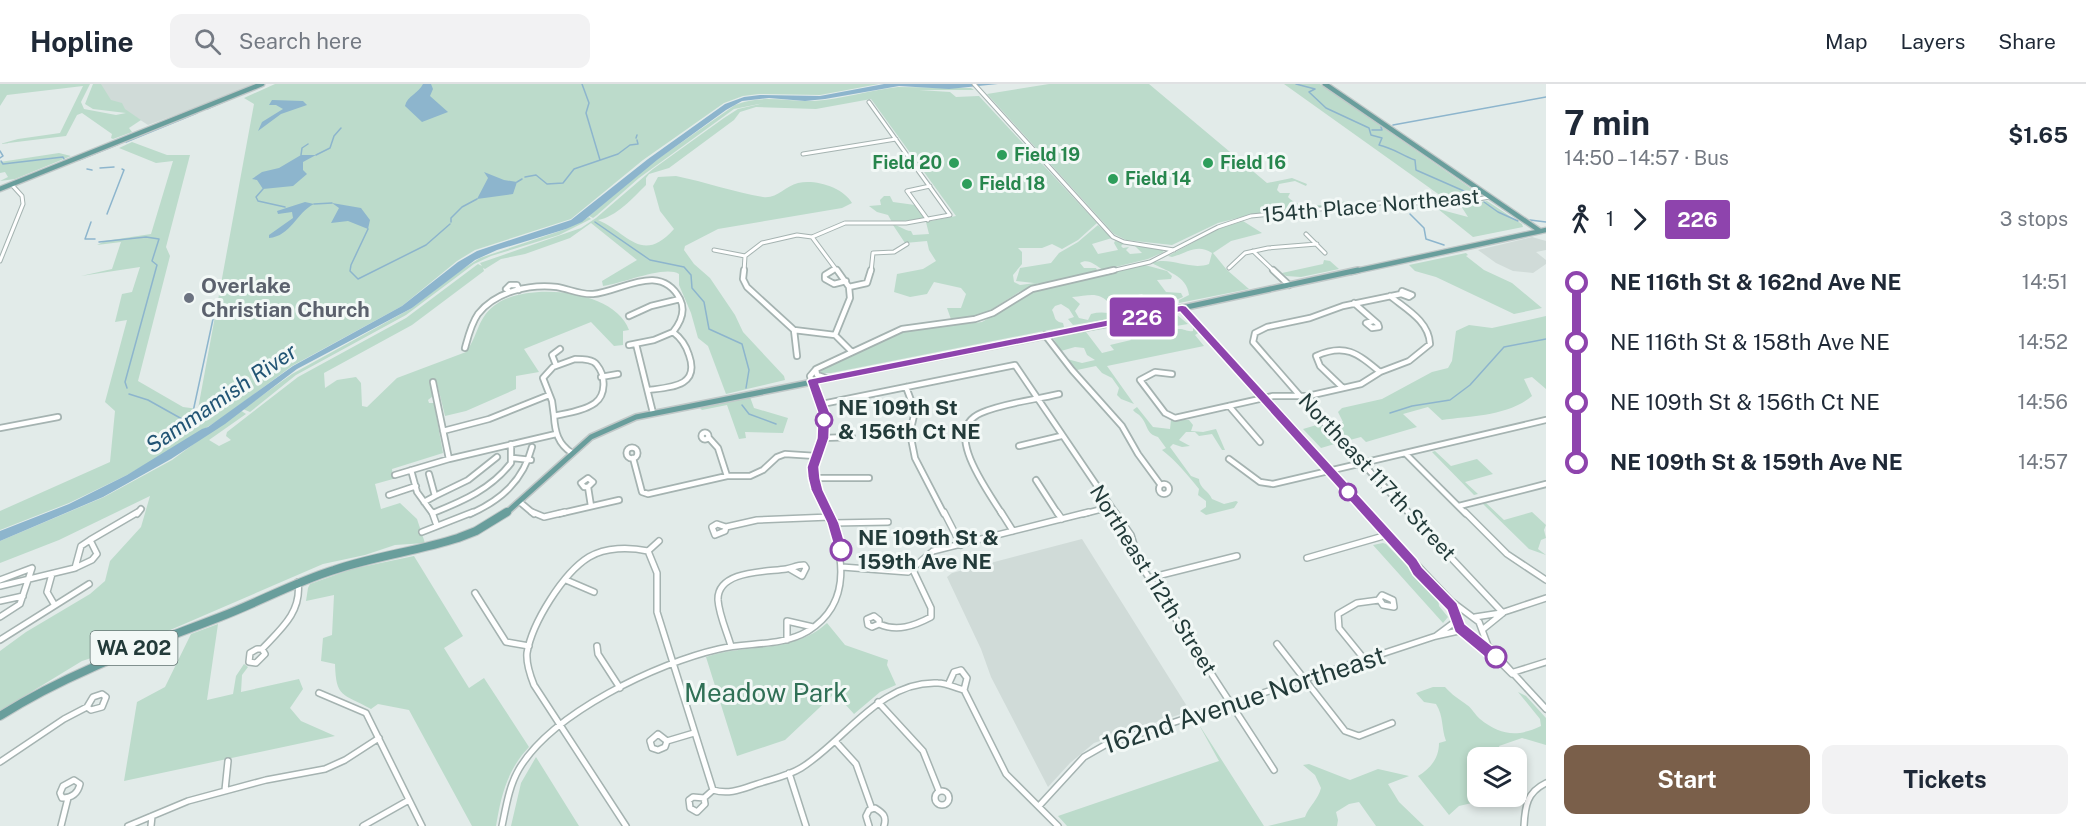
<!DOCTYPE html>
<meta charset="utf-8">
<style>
body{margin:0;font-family:"Public Sans",sans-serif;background:#f2f2f3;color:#1f2937;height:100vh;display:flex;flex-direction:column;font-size:22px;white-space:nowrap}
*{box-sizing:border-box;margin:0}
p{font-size:20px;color:#747a83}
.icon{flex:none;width:33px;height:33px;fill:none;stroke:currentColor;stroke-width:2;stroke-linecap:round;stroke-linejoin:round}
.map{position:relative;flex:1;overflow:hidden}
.panel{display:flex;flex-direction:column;background:#fff;width:540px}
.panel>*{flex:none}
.badge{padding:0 12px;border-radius:4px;font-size:21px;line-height:39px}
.tools{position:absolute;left:1467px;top:663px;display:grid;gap:12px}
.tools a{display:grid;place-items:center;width:60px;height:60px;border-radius:12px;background:#fff;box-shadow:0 3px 9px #0003;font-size:30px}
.map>.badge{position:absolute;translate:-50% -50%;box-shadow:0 0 0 3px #fff}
.legs{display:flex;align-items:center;gap:9px;height:66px;padding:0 18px;font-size:20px}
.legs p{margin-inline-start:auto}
.headline{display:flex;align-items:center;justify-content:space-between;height:102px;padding:0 18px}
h1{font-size:33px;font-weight:700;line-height:45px}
.cta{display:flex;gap:12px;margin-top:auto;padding:12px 18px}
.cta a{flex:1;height:69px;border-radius:12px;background:#7a5f4a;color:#fff;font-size:24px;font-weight:700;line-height:69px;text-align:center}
.cta a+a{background:#f2f2f3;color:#1f2937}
ul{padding:0 18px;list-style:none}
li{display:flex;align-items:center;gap:21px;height:60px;font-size:22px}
li i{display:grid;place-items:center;width:9px;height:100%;margin:0 8px;background:currentColor}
li i::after{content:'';width:15px;height:15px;margin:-8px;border:4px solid;border-radius:50%;background:#fff}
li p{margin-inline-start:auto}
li:first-child i{background:linear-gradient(#0000 50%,currentColor 0)}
li:last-child i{background:linear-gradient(currentColor 50%,#0000 0)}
header{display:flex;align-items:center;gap:36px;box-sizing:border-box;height:84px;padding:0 30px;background:#fff;border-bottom:2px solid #e0e1e3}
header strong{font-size:28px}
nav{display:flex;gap:33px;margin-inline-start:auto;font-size:21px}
.search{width:420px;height:54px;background:#f2f2f3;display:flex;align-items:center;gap:15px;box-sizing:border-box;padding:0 21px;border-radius:12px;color:#747a83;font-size:22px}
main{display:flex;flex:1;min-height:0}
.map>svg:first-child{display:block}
.built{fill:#d0dbd8}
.green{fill:#bcdbcb}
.water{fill:#8db5cd}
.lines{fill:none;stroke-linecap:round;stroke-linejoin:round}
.stream{stroke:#8db5cd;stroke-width:1.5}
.minor-far2-casing{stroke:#a5b3b1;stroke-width:5}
.minor-far1-casing{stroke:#a5b3b1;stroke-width:8}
.minor-casing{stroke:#a5b3b1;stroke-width:8}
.major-far2-casing{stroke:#c1c8c8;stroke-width:7}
.major-far1-casing{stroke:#c1c8c8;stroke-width:8}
.major-casing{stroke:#c1c8c8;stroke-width:10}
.minor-far2{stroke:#fff;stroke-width:3}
.minor-far1{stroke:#fff;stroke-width:4.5}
.minor{stroke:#fff;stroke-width:5}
.major-far2{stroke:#699e9c;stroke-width:4.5}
.major-far1{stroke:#699e9c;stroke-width:5}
.major{stroke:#699e9c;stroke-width:8}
.line-1{fill:#8e44ad;stroke:#fff;stroke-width:1.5}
.leisure-dot{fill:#2e9e5b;stroke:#f2f8f6;stroke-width:2}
.worship-dot{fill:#6b7280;stroke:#f2f8f6;stroke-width:2}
.stop-1-dot{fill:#fff;stroke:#8e44ad;stroke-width:3}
.labels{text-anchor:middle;stroke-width:6;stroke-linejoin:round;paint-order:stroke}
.far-leisure-label{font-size:18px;font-weight:bold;fill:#27864d;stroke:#f2f8f6;text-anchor:start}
.shield{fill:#f2f8f6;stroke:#617472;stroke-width:1.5}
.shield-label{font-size:20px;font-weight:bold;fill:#233b3a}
.street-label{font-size:21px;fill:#233b3a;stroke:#f2f8f6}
.worship-label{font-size:21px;font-weight:bold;fill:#5b616d;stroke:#f2f8f6;text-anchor:start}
.stop-label{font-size:21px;font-weight:bold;fill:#233b3a;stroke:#f2f8f6;text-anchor:start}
.water-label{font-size:22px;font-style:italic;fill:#215474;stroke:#f2f8f6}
.near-park-label{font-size:26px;fill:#307056;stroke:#f2f8f6}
.near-street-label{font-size:26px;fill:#233b3a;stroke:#f2f8f6}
</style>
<header>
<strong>Hopline</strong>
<div class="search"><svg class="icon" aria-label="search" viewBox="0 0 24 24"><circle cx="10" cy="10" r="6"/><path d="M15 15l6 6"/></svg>Search here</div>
<nav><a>Map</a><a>Layers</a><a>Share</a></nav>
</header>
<main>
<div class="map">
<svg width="1546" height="742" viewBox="0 0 1546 742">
<rect width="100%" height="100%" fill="#e2ebe9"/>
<path class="built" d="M101,0H261L148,41L99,9Z
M1532,153L1546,157V166L1536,168L1546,176V180L1533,189L1513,187L1496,179L1478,166Z
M1082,455L1190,627L1094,659L1070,679L1048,703L991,593L981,565L947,493L952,489Z"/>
<path class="green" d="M0,0H90L81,18L84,25L116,31L126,29L93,25L85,20L93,0H101L111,16L122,19L125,25L141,36L129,44L132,48L113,55L111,54L112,50L82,29L77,31L66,52L0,60L18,55L60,49L83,2L7,11L0,22Z
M275,0H879L820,11L759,10L743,12L724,19L643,76L571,135L475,166L457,177L402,222L292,282L222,334L162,371L127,391L69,419L0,446V427L110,378L115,327L105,318L127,236L115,238L122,210L132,208L140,183L81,192L112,185L121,158L97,161L105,157L151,150L173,77L156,79L119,64L132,58L167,71H190L166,163L170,172L138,297L183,323L198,325L254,20L244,14Z
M1049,0H1149L1267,99L1292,94L1307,100L1306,102L1295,97L1279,100L1277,106L1280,109H1290L1288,113C1301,128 1331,119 1349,117L1352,119L1246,132L1218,139L1172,161L1126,156L1114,150L987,10Z
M1284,0H1320L1479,110L1448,117Z
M898,3L971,4L974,6H919L950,8L956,13L979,12L1097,139L1078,156L1062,165L1052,160L1042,164H1018L1022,168V180L1013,191L1014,198L1020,201L1036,199L1038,201L1019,208L986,229L952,238L947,224H961L966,210L961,204L934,198L927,210L910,213L894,208L897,190L923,185L936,177L929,166L927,157L905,159L893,141C900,141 904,147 911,147L913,151L929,150L926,138L956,132L871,15L816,25L756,23L740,28L734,36L669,84L649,90L646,94V101C633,114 616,133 598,136C628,149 642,181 674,145L660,127L653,102L658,93L676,92C705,98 734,108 763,113C777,115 785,102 798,99C815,95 843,103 852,119L842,124L718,145L685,162L684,166L694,180L710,194L735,231L743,248L784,292L785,296L726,310L708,262L698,254L691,229L679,201V190C664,181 622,200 603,202L602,197L637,176L591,139L570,154L525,170L501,175L485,185L483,184L484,187L412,241L324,289L325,304L337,296L356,293L361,299L362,322L367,323L397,294L466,268C479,251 477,232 498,219C531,198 615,206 629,246L623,247V261L614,262L591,238L524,265L539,288L516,292V305L466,327L445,332L437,299H432L433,312L428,316L429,319H434L443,369L392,385L393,395L375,400L381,425L400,419L417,435L425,459L395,461L365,471L323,480L147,556L82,577L0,627V567L26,548L90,510L105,497L110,477L141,443L150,412L59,456L0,479V457L104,413L172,376L240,326L246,330L209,356L219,362L231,356L226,352L227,348L298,293L406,234L478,180L482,182L480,179L581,144L596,134L653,85L724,34L738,25L764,19L734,25L639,94L597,131L593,134L589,132L652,79L735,21C762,10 786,18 814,17C842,15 870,6 898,3Z
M59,69L71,72L15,95L0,97L8,93L5,88L0,89V78Z
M884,112H890L893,118L915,121L925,135L892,138L888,131L877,128L869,122L881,121L880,116Z
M1487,117L1522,140L1523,143L1473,153L1438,125L1468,133L1461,122Z
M589,133L591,135L559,151L491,172L474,180L406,231L296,291L250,328L243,325L292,290L412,224L458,188L480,174L566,145Z
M1243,137L1262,149L1231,157L1213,169L1227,186L1249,205L1179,219V216L1189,211C1187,191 1165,187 1152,179C1170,172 1190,187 1209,180L1212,169C1197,159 1187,169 1172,173L1168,172L1218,145Z
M1098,141L1112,154L1092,160L1098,170L1118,166L1114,159L1115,157L1124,159L1121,162L1123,164L1129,163L1126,166L1130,170L1142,169L1134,161L1161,165L1164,168L1148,175L1103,186C1095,181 1088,174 1080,179L1084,184H1096L1098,188L1043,200L1016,197L1020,184L1051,179L1059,169L1078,158Z
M1466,169L1468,171L1466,172L1484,186L1512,199L1542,224L1514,230L1436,193L1415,187L1409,181Z
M1324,176L1330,177L1339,185L1301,193L1286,192L1282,189L1323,180Z
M1145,181L1167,187L1172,192L1171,195L1157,196L1166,208L1181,209L1183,213L1176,216V220L1172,221L1164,212L1154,211L1162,222L1139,227L1135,222L1144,223L1149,218L1142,210L1126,214L1127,216L1119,218L1120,220L1116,218L1111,221C1098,206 1089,212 1072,213L1080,220L1075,227L1079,234L1088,236L1091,230C1099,228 1107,228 1114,231V234L1073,241L1068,235L1074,233L1069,225L1061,220L1055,222L1052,226C1056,233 1053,237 1063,239L1064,243L831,289H820L822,285L896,251L909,246L982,238L1041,204Z
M1176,230L1188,240L1176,242L1144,240L1112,244L1111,246L1108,244L1086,248L1102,269L1114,266L1110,261L1131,256L1126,250C1144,240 1160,244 1179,245C1185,245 1187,248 1193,247V244L1200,248L1195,251L1204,262L1107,282L1134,320L1121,315L1117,311L1119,304L1112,294L1102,289L1096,282L1077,286L1067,275L1082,279L1095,276L1087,271L1084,264L1075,263L1061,267L1052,252Z
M1546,232V305L1532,293L1524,295L1532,312C1509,332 1471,332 1442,336L1428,323L1403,330L1417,343L1366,358L1361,353L1346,357L1331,341L1343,338L1338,328L1342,324L1382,315L1432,288L1448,284L1452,277L1456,247L1469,241L1492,244Z
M750,313L754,324L788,334L783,349L745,348L746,354L739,355L727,321L702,326L699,323Z
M1137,323L1153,343L1170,345L1171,336H1189L1193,341L1191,347L1203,348L1216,345L1225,366H1222L1212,350L1199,352L1195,348H1186L1179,356L1190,362L1182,363L1173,360L1170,363L1191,392L1199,395C1199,404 1209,407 1212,415L1224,420L1236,417L1238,418L1234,424L1206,431L1200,427L1206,423V417L1198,411L1199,405C1188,391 1175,376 1162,366L1166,364L1158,353C1146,350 1148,341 1141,333C1139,330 1135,329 1133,326Z
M1320,340L1338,359L1321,364L1303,345Z
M1435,367L1451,382L1477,375L1493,390L1465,398L1478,410L1474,411L1432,368Z
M1486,419L1504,436L1532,428L1546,441L1544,446L1546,454L1541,456L1538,465L1546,471L1529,465L1483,420Z
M1383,459L1386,460L1438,514L1439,522L1448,533L1443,539L1373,461Z
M414,472L463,552L444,564L469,604L484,594L529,663C507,686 501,712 496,742H472L409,626L378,620L371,625C342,609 336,614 335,580L321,577L323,554L332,551L334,511L306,517L308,504L310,500L352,485Z
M827,539L845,561L888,576L887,581L896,601L880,608L854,630L835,609L785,656L737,672L706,573C747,559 793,570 827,539Z
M218,540L207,616L233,610L236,592L244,580L248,583L242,591L241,608L299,595L303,605L290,624L301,637L335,652L124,697L137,618L165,603L191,550Z
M1433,603H1445C1452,611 1459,615 1467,621C1472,624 1475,631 1480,635C1501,652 1518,653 1541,642L1540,635L1518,608L1526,612L1546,634V661L1522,654L1499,662L1503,673L1476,672L1468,674L1469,681L1477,690L1478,712L1484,713L1485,716L1459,722L1449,731L1418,692C1431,684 1439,674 1439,659L1446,657C1441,643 1444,633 1436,620L1424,618L1416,609Z
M1198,639L1264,742H1067L1058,732L1219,677Z
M536,673L579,742H511L521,699Z
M1309,680L1350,696L1378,685L1409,692L1388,700L1399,718L1424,742H1376L1359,718L1349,720L1336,728L1338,736L1337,742H1268L1305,733C1309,722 1318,716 1321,704L1315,691L1303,681Z"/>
<path class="water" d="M423,0H431L433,5L430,12L448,28L422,38L405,22C407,12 419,9 423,0Z
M884,0H998L949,5L899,2L825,15L805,17L769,14L742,17L726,26L657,76L582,138L566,145L497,166L475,176L412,224L297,285L225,340L171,375L103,413L0,457V447L69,420L127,391L202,345L208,343L293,282L402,222L458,178L477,167L571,136L648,75L725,20L744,13L760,11L820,12Z
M272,16L303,17L307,21L281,30L258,47L262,38L283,25L276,21H269Z
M301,71H316L303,78V86L307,90L293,102L263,105L257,96L252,95L262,88L279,84Z
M484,88L504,96L517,98L513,110L477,115L488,94Z
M305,118L314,120C296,129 291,152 269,154V151L293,134L292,128L278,130L277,127Z
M332,119L361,124L370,136L368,145L348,137L331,139L339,124Z"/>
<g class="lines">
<path class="stream" d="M582,0L589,19L586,29L600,76
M1296,0L1315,5L1309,8L1326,24L1369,44L1371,51L1382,54L1379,61C1393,64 1401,71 1415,76L1416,86L1473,111
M207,25L228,16
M1393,41L1546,13
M1372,46H1382L1381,43
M636,54L637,51
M126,58L197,29
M0,67L3,72L0,74
M301,71L302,64L308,60
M316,71L330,64L334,52L341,44
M79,76L119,60
M1,77L3,80L63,73L64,75
M100,84L114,83
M87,85L92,86
M525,93L536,91L547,100L563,99L574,85L618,70L630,61L638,60L637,56
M517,98L522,95
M263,105L256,113L258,117L285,123
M1484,118L1498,128L1518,137
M314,120L332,119
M107,130L124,86L122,85
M1410,130L1424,144L1426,155L1444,161
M1530,136L1546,138
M91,138L85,155H95
M451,138V134L462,123L477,115
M595,138L650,176L684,183L691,191L692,204L704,218L709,245L742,260L749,286L746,304
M368,145L351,181L350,187L358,195L426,161L450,140
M99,158L146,153L159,155L152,177L157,181L125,298L127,304
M129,310L148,316L182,335
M742,321L749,330L776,340
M1390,329L1412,322L1450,316L1470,301L1504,263L1546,255
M191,337L213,235"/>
<g class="minor-far2-casing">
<path id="minor-far2" d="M974,0L1113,153L1124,158L1174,166
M803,70L896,55
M928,136L907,107L930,102
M1306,150L1325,169
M812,153L838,188
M714,166L745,172
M1253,167L1275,188
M745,172L762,159L797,151L812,153L845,139H906L950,131L869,18
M0,177L23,120L22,112L12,101
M1229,184L1245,169L1268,164L1317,160
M744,188L745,172
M830,188L835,185
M871,188L873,169L894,168L907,160
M1107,188L1150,178L1218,143L1251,132L1390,118L1448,120L1490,113"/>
</g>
<g class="minor-far1-casing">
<path id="minor-far1" d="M744,186L743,195L747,203L794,246
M833,186L825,191V195L834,200L846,197
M837,186L849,203L850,214L835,251L852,268
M1273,186L1289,201
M849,203L867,199L871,186
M1402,207L1412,211L1409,213L1401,210Z
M510,208L506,205L510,201H517L519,206
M1401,210L1343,222L1310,234L1267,243L1255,249L1253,258L1314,328L1410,430
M1354,219L1378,240L1379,243L1372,244L1366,239L1373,237
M1182,224L1368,430
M629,232L651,222L680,215
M794,246L835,251
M794,246L797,272
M1045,251L1072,286L1122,342L1138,370L1160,400
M636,260L653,329
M629,261L654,256L673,248
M465,264C468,253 471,240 478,230C496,207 530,200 557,203C569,205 581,211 593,210C621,208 660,177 680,215C686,227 681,238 673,248C681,254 686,261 689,271C700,302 672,303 649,306
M575,275C582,275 593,275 597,281C606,292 606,311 595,319C584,327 567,329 554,332L552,317L543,294L553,283Z
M556,281L552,271L560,265
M816,285L817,291L826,294
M1172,290L1155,288L1140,296L1165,329L1175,334L1273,312H1308L1361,300L1380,288L1409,277L1430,260C1429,237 1406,225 1390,212
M601,293L618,290
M433,298L449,375
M906,303L915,327L910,349L915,374L944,430
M1343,304L1320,282L1316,272C1345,259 1357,269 1380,288
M822,320L1015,281L1116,430
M1229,322L1260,358
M554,332C555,348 558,360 572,369
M0,344L58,333
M443,347L489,335L549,311
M701.5 352a3.5 3.5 0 1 1 7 0a3.5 3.5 0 1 1-7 0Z
M709,354L718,364L727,392
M823,354L852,353
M1019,362L1061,352
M626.5 369a5.5 5.5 0 1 1 11 0a5.5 5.5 0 1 1-11 0Z
M1406,370L1466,430
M513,374L531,376
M633,374L642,408L648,410L727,392H750L763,386L777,373L785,370L816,372
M1229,375L1260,398L1273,400L1546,336
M411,386L417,408L433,430
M395,391L449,375L556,350
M588,394L593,398L588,403H584L581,399Z
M814,394H869
M1036,396L1058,430
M1159 405a5 5 0 1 1 10 0a5 5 0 1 1-10 0Z
M588,403L591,422
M389,411L416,402
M435,412L468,396L497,373
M424,418L435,412L429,390
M521,419L534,430
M1459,422L1546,400
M433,429C463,417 491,405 511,379V360
M137,430L141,425
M470,430C501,416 523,397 532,363
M558,430L619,416
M827,430L817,406L813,388L823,353L824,337L810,292L816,285L902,245L975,235L993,229L1032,205L1114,186
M1002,430C988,407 941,346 981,329C1003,319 1035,316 1059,310
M1083,430L1110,423"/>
</g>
<g class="minor-casing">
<path id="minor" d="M432,428L437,442
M532,428L544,433L565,428
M944,428L961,461
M1001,428L1013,447
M1057,428L1062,435
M1115,428L1131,451L1140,480L1274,686
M1367,428L1451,517L1479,538L1488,562L1546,625
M1408,428L1503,529
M1465,428L1507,470L1546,496
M833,439L888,438
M717,440L726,443L725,447L715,451L712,443Z
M726,443L757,436L830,433
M422,448L473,428
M90,456L138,428
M90,456L97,470L92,476L75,484L81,462Z
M648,467L657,489V528L713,706
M648,467L659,457
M1307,474L1387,451
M842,483L908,488L933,467L1089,428
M1415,483L1452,523L1460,543L1489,567
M52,490L47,508L54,520
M1149,494L1237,472
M0,496L32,484L20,520L0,533
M566,496L594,508
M0,502L75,484
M475,509L506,558L529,562
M1382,511L1393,516L1394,523L1383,521L1379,515Z
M0,517L23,512
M874,532L879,536V540L872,543L868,541L867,535Z
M1475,533L1501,529L1546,514
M879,540C897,548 914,542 931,533V524L913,486
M1482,546L1503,529
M1436,552L1456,537
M0,556L89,500
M787,556V537L813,543
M1277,560L1345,647L1359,652L1392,639
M597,562L598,570L620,604
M731,562C727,548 719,531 718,516C717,486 767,488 786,485C792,484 797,481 804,481L806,484L802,492L790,485
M257,565H262L265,570L256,579L249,578L250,569Z
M262,565C281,545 302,528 298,498
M1497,575L1512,590
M1365,576L1339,544L1338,530L1357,519L1379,516
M1514,588L1546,578
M949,599L954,588L961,586L967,594L964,606
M964,606L1006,690L1058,742
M319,609L366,629L422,742
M102,610L106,613L102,623L91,626L87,623L93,613Z
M878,618L923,667L939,707
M658,650L667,657L665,663L658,666L652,664L650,657Z
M667,657L694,649
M835,657L856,680L872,725
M0,678L64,635L87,623
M789,689L806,742
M74,696L80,700C78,709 72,714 62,714L60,709L63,702Z
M225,706L228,677
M935 714a7 7 0 1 1 14 0a7 7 0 1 1-14 0Z
M693,713L704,714L705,720L697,728L690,724L689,716Z
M704,714L713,706C729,711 742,705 757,700C772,695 788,692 801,684C845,657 880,596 938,599C946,599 956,604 964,606
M1039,722L1084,673L1105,661L1436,552L1463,546
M61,742L68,714
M128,742L188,717L266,696L325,685L345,676L379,654
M151,742L152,732
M363,742L409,716
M502,742C506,723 509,702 519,685C552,629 657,579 719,565C748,558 781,563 808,547C853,519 844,469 826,428
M626,742L534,601C530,591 526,580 527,569C532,539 563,489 589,473C606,463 629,463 648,467
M869,742L866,732L869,726L875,724C883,729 887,732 884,742
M1524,742C1525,722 1527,708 1546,699"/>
</g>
<g class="major-far2-casing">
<path id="major-far2" d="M1325,0L1540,147
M0,105L262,0
M1351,188L1546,146"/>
</g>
<g class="major-far1-casing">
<path id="major-far1" d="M505,430L591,353L636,333L1145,232L1358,186"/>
</g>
<g class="major-casing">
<path id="major" d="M0,632C69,588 145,562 220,533C259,518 295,498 334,486C375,472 418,467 458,454L476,447L507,428"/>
</g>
<use href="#minor-far2" class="minor-far2"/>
<use href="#minor-far1" class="minor-far1"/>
<use href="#minor" class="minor"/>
<use href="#major-far2" class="major-far2"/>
<use href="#major-far1" class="major-far1"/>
<use href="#major" class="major"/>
</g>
<path class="line-1" d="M1182,221L1186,222L1417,475L1422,483L1457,519L1465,540L1501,569L1503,573L1501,578L1496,580L1491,578L1455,548L1447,526L1413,491L1408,482L1180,228L819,300L830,329L829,354L819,383L820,394L823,406L839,439L847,466L845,470H836L827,439L811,406L808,394L807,383L817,354L818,329L807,297L809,295Z"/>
<g class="leisure-dot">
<circle cx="1002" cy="71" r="6"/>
<circle cx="954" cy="79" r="6"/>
<circle cx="1208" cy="79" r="6"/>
<circle cx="1113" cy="95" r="6"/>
<circle cx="967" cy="100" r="6"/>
</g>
<circle class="worship-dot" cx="189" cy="214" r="6"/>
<g class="stop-1-dot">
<circle cx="824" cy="336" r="8"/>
<circle cx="1348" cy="408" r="8"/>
<circle cx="841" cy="466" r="10"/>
<circle cx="1496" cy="573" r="10"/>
</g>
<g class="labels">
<g class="far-leisure-label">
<text x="1014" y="77">Field 19</text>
<text x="942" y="85" text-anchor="end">Field 20</text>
<text x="1220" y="85">Field 16</text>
<text x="1125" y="101">Field 14</text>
<text x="979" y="106">Field 18</text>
</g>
<rect class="shield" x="90.5" y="547" width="87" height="34" rx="4.5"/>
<g class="shield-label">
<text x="134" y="571">WA 202</text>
</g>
<g class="street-label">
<text transform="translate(1371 122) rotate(-5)" y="7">154th Place Northeast</text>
<text transform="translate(1377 393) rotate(47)" y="7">Northeast 117th Street</text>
<text transform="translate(1153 496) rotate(58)" y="7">Northeast 112th Street</text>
</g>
<g class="worship-label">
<text x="201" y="209">Overlake<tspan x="201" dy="24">Christian Church</tspan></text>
</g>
<g class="stop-label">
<text x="838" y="331">NE 109th St<tspan x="838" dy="24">&amp; 156th Ct NE</tspan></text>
<text x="858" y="461">NE 109th St &amp;<tspan x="858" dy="24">159th Ave NE</tspan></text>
</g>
<g class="water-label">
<text transform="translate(221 314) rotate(-34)" y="8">Sammamish River</text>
</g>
<g class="near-park-label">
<text x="766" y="618">Meadow Park</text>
</g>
<g class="near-street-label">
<text transform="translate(1244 616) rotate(-18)" y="9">162nd Avenue Northeast</text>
</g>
</g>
</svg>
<div class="tools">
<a><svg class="icon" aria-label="layers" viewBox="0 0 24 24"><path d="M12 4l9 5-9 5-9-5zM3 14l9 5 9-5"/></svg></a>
</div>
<b class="badge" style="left:1142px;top:233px;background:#8e44ad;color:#fff">226</b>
</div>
<section class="panel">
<div class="headline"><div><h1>7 min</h1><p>14:50 – 14:57 · Bus</p></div><b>$1.65</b></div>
<div class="legs"><svg class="icon" aria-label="walk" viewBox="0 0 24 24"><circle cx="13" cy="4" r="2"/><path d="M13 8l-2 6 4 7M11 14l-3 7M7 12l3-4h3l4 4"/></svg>1<svg class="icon" aria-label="forward" viewBox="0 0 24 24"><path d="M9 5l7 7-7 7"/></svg><b class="badge" style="background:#8e44ad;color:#fff">226</b><p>3 stops</p></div>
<ul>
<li><i style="color:#8e44ad"></i><b>NE 116th St &amp; 162nd Ave NE</b><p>14:51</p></li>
<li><i style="color:#8e44ad"></i><span>NE 116th St &amp; 158th Ave NE</span><p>14:52</p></li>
<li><i style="color:#8e44ad"></i><span>NE 109th St &amp; 156th Ct NE</span><p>14:56</p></li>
<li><i style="color:#8e44ad"></i><b>NE 109th St &amp; 159th Ave NE</b><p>14:57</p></li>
</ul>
<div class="cta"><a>Start</a><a>Tickets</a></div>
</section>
</main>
